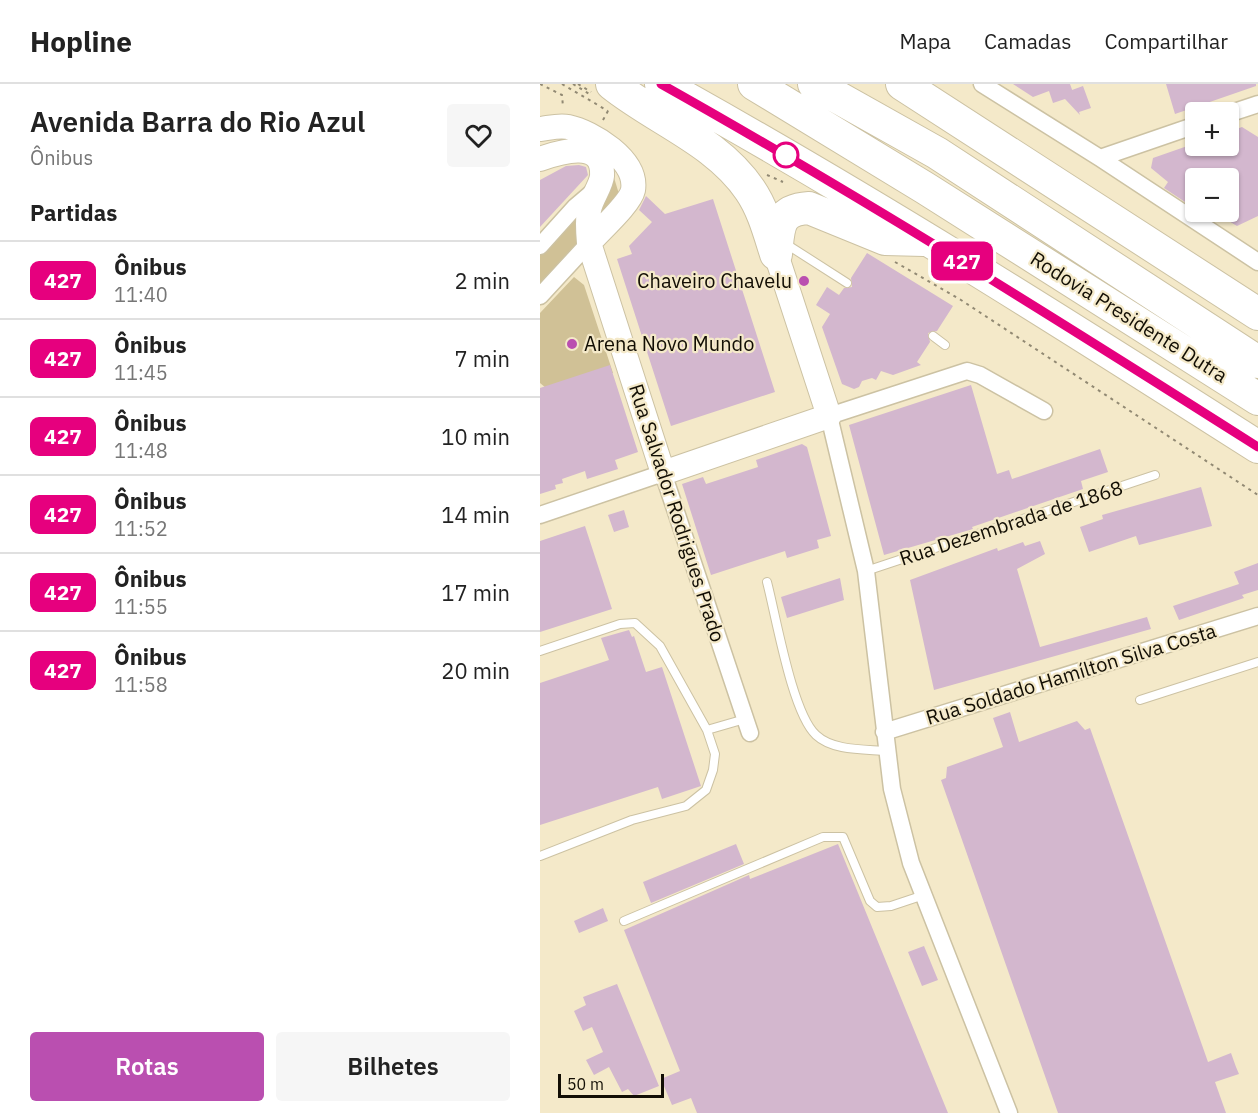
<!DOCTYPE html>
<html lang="pt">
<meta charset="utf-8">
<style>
body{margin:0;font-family:"IBM Plex Sans",sans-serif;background:#f6f6f6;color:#222;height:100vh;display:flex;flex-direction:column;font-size:22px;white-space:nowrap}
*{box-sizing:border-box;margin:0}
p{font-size:20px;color:#767676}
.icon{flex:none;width:33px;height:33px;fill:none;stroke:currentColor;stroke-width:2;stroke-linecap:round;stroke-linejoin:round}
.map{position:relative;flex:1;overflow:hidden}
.side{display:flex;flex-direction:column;background:#fff;width:540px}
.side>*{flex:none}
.badge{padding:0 12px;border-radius:9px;font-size:21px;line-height:39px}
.fabs{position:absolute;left:645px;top:18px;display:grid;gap:12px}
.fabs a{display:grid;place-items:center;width:54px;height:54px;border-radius:6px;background:#fff;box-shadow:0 2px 4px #0004;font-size:30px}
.scale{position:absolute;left:18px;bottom:15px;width:106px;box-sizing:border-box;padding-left:6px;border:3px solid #120e04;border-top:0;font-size:16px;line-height:21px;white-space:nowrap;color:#120e04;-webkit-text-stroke:4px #f4e9c9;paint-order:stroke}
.map>.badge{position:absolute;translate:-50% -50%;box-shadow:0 0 0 3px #fff}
h2{padding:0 30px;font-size:22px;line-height:54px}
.round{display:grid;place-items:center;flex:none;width:63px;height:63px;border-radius:6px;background:#f6f6f6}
.head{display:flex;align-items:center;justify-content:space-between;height:102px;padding:0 30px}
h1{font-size:28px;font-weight:600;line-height:45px}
.cta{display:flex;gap:12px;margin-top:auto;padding:12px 30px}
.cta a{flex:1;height:69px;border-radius:6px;background:#ba4fb0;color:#fff;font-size:24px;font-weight:600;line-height:69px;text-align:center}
.cta a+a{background:#f6f6f6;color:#222}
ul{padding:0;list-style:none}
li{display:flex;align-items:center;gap:18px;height:78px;padding:0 30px;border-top:2px solid #e0e0e0}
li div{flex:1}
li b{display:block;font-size:22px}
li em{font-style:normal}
li .badge{min-width:66px;font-weight:700;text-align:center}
header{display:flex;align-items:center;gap:36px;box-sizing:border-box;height:84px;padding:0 30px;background:#fff;border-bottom:2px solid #e0e0e0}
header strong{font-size:28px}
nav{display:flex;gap:33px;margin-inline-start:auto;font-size:21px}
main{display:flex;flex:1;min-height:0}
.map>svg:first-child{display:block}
.green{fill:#d0c196}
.building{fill:#d3b7ce}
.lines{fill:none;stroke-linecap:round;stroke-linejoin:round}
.service-casing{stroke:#ccc2a3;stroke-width:10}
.minor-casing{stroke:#ccc2a3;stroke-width:19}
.secondary-casing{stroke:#ccc2a3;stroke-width:26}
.motorway-casing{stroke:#ccc2a3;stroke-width:34}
.path{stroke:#918973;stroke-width:2;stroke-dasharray:3 4.5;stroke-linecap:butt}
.service{stroke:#fff;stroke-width:8}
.minor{stroke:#fff;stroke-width:16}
.secondary{stroke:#fff;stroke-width:24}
.motorway{stroke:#fff;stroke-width:32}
.line-casing{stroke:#fff;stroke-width:14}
.line{stroke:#e6007e;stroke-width:9}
.stop-dot{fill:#fff;stroke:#e6007e;stroke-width:3}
.poi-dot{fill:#ba4fb0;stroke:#f4e9c9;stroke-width:2}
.labels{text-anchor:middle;stroke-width:4.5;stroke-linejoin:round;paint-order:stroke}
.poi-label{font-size:20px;fill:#120e04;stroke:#f4e9c9;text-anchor:end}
.street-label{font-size:20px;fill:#120e04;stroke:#f4e9c9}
</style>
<header>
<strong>Hopline</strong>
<nav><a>Mapa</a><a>Camadas</a><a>Compartilhar</a></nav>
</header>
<main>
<section class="side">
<div class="head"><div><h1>Avenida Barra do Rio Azul</h1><p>Ônibus</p></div><a class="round"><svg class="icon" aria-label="heart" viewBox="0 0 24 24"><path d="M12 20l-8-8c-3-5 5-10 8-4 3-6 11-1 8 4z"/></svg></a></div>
<h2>Partidas</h2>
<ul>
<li><span class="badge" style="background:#e6007e;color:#fff">427</span><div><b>Ônibus</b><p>11:40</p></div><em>2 min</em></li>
<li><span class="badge" style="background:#e6007e;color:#fff">427</span><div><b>Ônibus</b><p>11:45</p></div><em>7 min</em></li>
<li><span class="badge" style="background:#e6007e;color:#fff">427</span><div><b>Ônibus</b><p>11:48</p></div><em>10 min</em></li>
<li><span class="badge" style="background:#e6007e;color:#fff">427</span><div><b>Ônibus</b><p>11:52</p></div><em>14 min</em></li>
<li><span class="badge" style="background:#e6007e;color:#fff">427</span><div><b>Ônibus</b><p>11:55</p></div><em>17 min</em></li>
<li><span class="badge" style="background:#e6007e;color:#fff">427</span><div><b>Ônibus</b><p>11:58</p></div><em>20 min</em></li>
</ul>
<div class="cta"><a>Rotas</a><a>Bilhetes</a></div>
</section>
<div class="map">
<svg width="718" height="1029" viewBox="0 0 718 1029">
<rect width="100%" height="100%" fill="#f4e9c9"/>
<path class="green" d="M72,87L79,110L52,140Z
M39,128L37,160L0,201V171Z
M34,193L44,201L73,289L12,309L0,299V229Z"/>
<path class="building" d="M473,0H530L535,14L532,6L543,2L551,24L539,28L540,31L525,15L513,19L509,7L493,13Z
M626,0H716V2L635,30Z
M702,43L718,53V132L697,142L674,128H688V94H656V115L651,122L624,104L628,98L611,84L613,74L656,59V62H688V48Z
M39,81L46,83L48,91L0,143V96L26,82Z
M106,112L125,130L173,115L235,308L131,342L77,175L92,170L89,162L112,138L99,126Z
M327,169L413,222L397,247L388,249L390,258L377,278L381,281L353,291L341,287L336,296L332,294L322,297L319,303L314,305L302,300L282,243L290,230L276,221L287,203L299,211L304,204L312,203L311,194Z
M70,281L98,368L75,376L78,385L47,395L45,387L22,395L23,399L15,401L16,405L0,410V304Z
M431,301L457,390L469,386L472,395L560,365L568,388L541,397L543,405L432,443L433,445L344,471L309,341Z
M262,360L267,363L291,452L277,456L279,464L247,474L245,467L171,491L142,400L163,393L166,400L218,383L216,376Z
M661,403L672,442L599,461L596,452L549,468L540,443L563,435L562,431Z
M84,426L89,443L74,448L68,431Z
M45,442L72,525L0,548V457Z
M500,457L505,470L477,485L500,563L607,533L611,545L394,606L370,496L457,464L458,467L483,458L485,462Z
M718,479V506L702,511L704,514L639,536L633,522L699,500L694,488Z
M300,494L304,516L247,534L241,513Z
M89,546L92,553L94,552L106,588L122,583L161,702L122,715L118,703L0,741V599L69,576L61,554Z
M470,628L479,658L537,637L545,646L550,644L668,978L691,969L696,983L699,990L675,998L686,1029H518L401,696L406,694L407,683L463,663L453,634Z
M196,760L204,780L111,819L103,798Z
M298,760L408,1029H157L151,1014L132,1021L121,995L140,987L84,846L209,791L210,795Z
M63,824L68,837L39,849L34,837Z
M384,862L398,896L382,902L368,868Z
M77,900L119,1002L94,1012L88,1005L82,1008L69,983L54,991L46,976L63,968L52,943L43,947L34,927L46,921L43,913Z"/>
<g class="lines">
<g class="service-casing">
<path id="service" d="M243,158L307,199
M393,252L405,261
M326,487L615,391
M227,498C236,532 252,629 276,651C293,667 324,665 347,667
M0,567L80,540L95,539L120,562L167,646
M600,616L718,578
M0,772L92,736L146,722L166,706L173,686L175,670L167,646L205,635
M84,837L283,753H303L330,817L337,823L351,822L384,811"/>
</g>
<g class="minor-casing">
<path id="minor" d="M442,0L560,74L718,178
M688,30L718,20
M560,74L656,41
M0,162L35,123L55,106
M0,212L49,159
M0,431L123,389L210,649
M344,648L718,532
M469,1029L371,779L352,705L326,487L289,332L427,287L440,291L504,327"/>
</g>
<g class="secondary-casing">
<path id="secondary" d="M0,45C9,44 19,41 28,43C52,48 98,76 93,106C90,120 59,147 49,159
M0,75C20,68 64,54 62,92C61,102 51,115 49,126C47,137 48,148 49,159L123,389L289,332L236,170"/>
</g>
<g class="motorway-casing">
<path id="motorway" d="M72,0C117,36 177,57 210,106C223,125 229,148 236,170
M121,0C325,113 522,238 718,363
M214,0L385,104L718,315
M274,0L397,69L718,278
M362,0L718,230
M236,170C239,143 237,126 269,124L345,155L384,156"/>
</g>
<path class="path" d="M0,0L22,11L23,23
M22,0L68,27
M33,0L51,11
M38,0L51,8
M63,36L69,25
M227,91L243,98
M355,178L421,216L718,411"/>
<use href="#service" class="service"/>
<use href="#minor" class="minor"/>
<use href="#secondary" class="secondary"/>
<use href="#motorway" class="motorway"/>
</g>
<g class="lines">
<g class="line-casing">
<path id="line" d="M121,0C324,114 521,238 718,363"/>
</g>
<use href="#line" class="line"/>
</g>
<circle class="stop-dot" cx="246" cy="71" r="12"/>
<g class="poi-dot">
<circle cx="264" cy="197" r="6"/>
<circle cx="32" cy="260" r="6"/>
</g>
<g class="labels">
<g class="poi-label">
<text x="252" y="204">Chaveiro Chavelu</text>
<text x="44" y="267" text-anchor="start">Arena Novo Mundo</text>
</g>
<g class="street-label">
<text transform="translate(589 233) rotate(32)" y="7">Rodovia Presidente Dutra</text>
<text transform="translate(137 429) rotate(72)" y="7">Rua Salvador Rodrigues Prado</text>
<text transform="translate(471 439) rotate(-18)" y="7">Rua Dezembrada de 1868</text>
<text transform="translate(531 590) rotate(-17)" y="7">Rua Soldado Hamílton Silva Costa</text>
</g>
</g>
</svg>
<div class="fabs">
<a>+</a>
<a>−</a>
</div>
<div class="scale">50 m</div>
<b class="badge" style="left:422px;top:177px;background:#e6007e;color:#fff">427</b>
</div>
</main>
